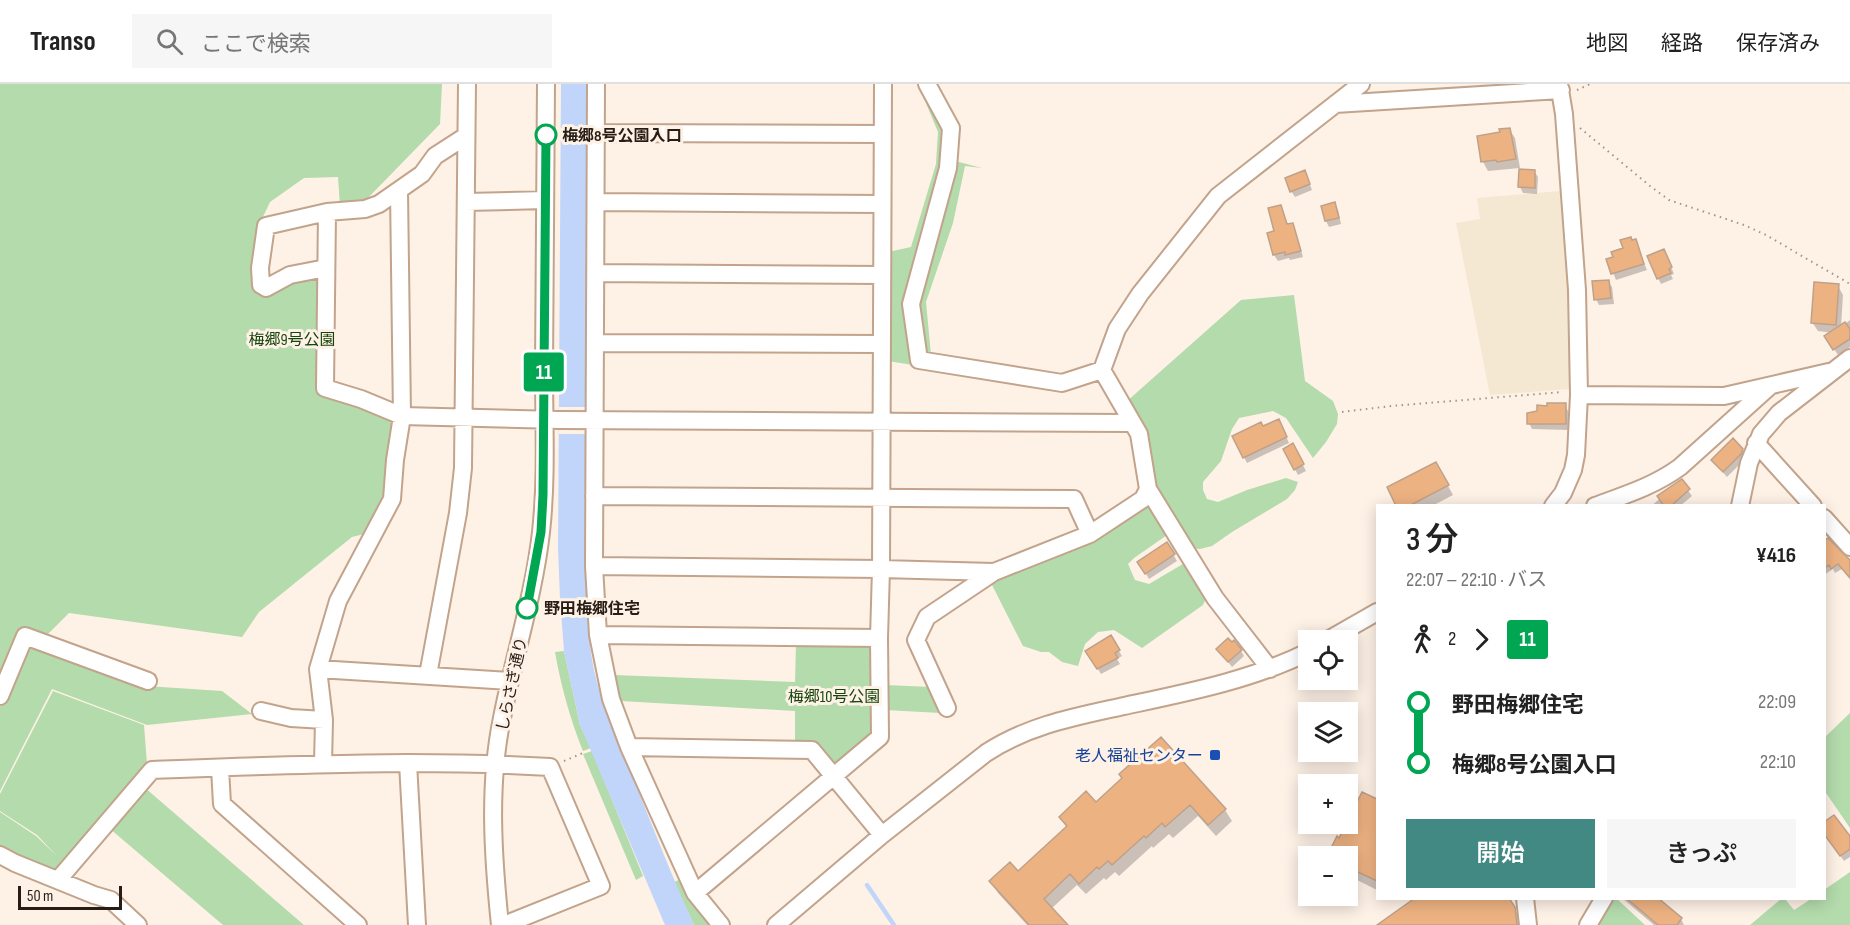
<!DOCTYPE html>
<html lang="ja">
<meta charset="utf-8">
<style>
body{margin:0;font-family:"Sofia Sans Condensed","Noto Sans JP",sans-serif;background:#f6f6f6;color:#222;height:100vh;display:flex;flex-direction:column;font-size:22px;white-space:nowrap}
*{box-sizing:border-box;margin:0}
p{font-size:20px;color:#767676}
.icon{flex:none;width:33px;height:33px;fill:none;stroke:currentColor;stroke-width:2;stroke-linecap:round;stroke-linejoin:round}
.map{position:relative;flex:1;overflow:hidden}
.panel{position:absolute;left:1376px;top:420px;width:450px;height:396px;display:flex;flex-direction:column;background:#fff;border-radius:0px;box-shadow:0 3px 15px #0003}
.panel>*{flex:none}
.badge{padding:0 12px;border-radius:4px;font-size:21px;line-height:39px}
.tools{position:absolute;left:1298px;top:546px;display:grid;gap:12px}
.tools a{display:grid;place-items:center;width:60px;height:60px;border-radius:0px;background:#fff;box-shadow:0 3px 15px #0003;font-size:30px}
.scale{position:absolute;left:18px;bottom:15px;width:104px;box-sizing:border-box;padding-left:6px;border:3px solid #281d14;border-top:0;font-size:16px;line-height:21px;white-space:nowrap;color:#281d14;-webkit-text-stroke:4px #fef1e6;paint-order:stroke}
.map>.badge{position:absolute;translate:-50% -50%;box-shadow:0 0 0 3px #fff}
.legs{display:flex;align-items:center;gap:9px;height:66px;padding:0 30px;font-size:20px}
.legs p{margin-inline-start:auto}
.summary{display:flex;align-items:center;justify-content:space-between;height:102px;padding:0 30px}
h1{font-size:33px;font-weight:600;line-height:45px}
.action{display:flex;gap:12px;margin-top:auto;padding:12px 30px}
.action a{flex:1;height:69px;border-radius:0px;background:#428983;color:#fff;font-size:24px;font-weight:600;line-height:69px;text-align:center}
.action a+a{background:#f6f6f6;color:#222}
ul{padding:0 30px;list-style:none}
li{display:flex;align-items:center;gap:21px;height:60px;font-size:22px}
li i{display:grid;place-items:center;width:9px;height:100%;margin:0 8px;background:currentColor}
li i::after{content:'';width:15px;height:15px;margin:-8px;border:4px solid;border-radius:50%;background:#fff}
li p{margin-inline-start:auto}
li:first-child i{background:linear-gradient(#0000 50%,currentColor 0)}
li:last-child i{background:linear-gradient(currentColor 50%,#0000 0)}
header{display:flex;align-items:center;gap:36px;box-sizing:border-box;height:84px;padding:0 30px;background:#fff;border-bottom:2px solid #e0e0e0}
header strong{font-size:28px}
nav{display:flex;gap:33px;margin-inline-start:auto;font-size:21px}
.search{width:420px;height:54px;background:#f6f6f6;display:flex;align-items:center;gap:15px;box-sizing:border-box;padding:0 21px;border-radius:0px;color:#767676;font-size:22px}
.map>svg:first-child{display:block}
.industrial{fill:#f4e8d3}
.green{fill:#b3dbac}
.water{fill:#c1d5fa}
.pier{fill:#fef1e6}
.shadow{fill:#0003}
.lines{fill:none;stroke-linecap:round;stroke-linejoin:round}
.stream{stroke:#c1d5fa;stroke-width:4.5}
.building{fill:#edb282;stroke:#bfa189;stroke-width:1.5}
.minor-casing{stroke:#c2a38b;stroke-width:20}
.path{stroke:#a09489;stroke-width:2;stroke-dasharray:1.5 4.5;stroke-linecap:butt}
.minor{stroke:#fff;stroke-width:16}
.line-1-casing{stroke:#fff;stroke-width:14}
.line-1{stroke:#00a651;stroke-width:9}
.stop-1-dot{fill:#fff;stroke:#00a651;stroke-width:3}
.transit-dot{fill:#1a4fb4;stroke:#fef1e6;stroke-width:2}
.labels{text-anchor:middle;stroke-width:6;stroke-linejoin:round;paint-order:stroke}
.stop-label{font-size:16px;font-weight:bold;fill:#281d14;stroke:#fef1e6;text-anchor:start}
.park-label{font-size:16px;fill:#15450d;stroke:#fef1e6}
.street-label{font-size:16px;fill:#281d14;stroke:#fef1e6}
.transit-label{font-size:16px;fill:#164399;stroke:#fef1e6;text-anchor:end}
</style>
<header>
<strong>Transo</strong>
<div class="search"><svg class="icon" aria-label="search" viewBox="0 0 24 24"><circle cx="10" cy="10" r="6"/><path d="M15 15l6 6"/></svg>ここで検索</div>
<nav><a>地図</a><a>経路</a><a>保存済み</a></nav>
</header>
<div class="map">
<svg width="1850" height="841" viewBox="0 0 1850 841">
<rect width="100%" height="100%" fill="#fef1e6"/>
<path class="industrial" d="M1561,107L1569,214V305L1490,311L1456,139L1480,135L1477,114Z"/>
<path class="green" d="M0,0H442L440,40L363,119L340,122L338,93L304,94L270,118L261,137L254,196L296,195L315,191L320,195L319,307L393,335L396,341L386,411L368,449L352,453L259,528L242,553L69,529L45,553L21,543L0,596Z
M918,0L945,46L942,81L905,221L913,281L888,277V168L911,163L936,80L938,48Z
M955,77L982,84L965,82L953,139L926,218L931,271L924,266L918,222Z
M1294,211L1305,297L1333,317L1338,330L1337,340L1326,358L1313,374L1286,334L1273,327L1239,334L1232,345L1221,377L1203,398V406L1207,415L1218,418L1247,406L1286,394L1298,398L1295,406L1287,415L1232,448L1212,462L1200,465L1190,464L1154,408L1126,318L1241,216Z
M1151,416L1170,449L1134,474L1128,480L1135,496L1149,500L1188,477L1206,514L1203,521L1142,564L1114,546L1098,548L1085,560L1078,582L1062,578L1049,568H1041L1023,562L991,499L1006,490L1098,455L1137,428Z
M32,560L146,602L222,607L252,630L147,641L52,605L0,707V623L10,606L26,562Z
M796,560L869,561L873,565L872,650L837,681L830,680L795,660V627L621,617L614,591L795,598Z
M564,567L580,641L591,664L583,667C570,635 561,602 555,568Z
M885,601L931,603L941,629L885,626Z
M53,607L144,641L147,680L56,786L51,788L0,764V728L36,752L57,772L37,751L0,727V710Z
M1850,629V744L1824,706V654Z
M592,667L643,792L636,796L583,670Z
M144,703L304,841H223L109,744Z
M1850,788V841H1750L1781,815H1785L1794,826L1811,815L1824,814V806Z
M679,796L692,817L712,841H694L674,798Z
M1609,814L1617,815L1645,841H1592Z"/>
<path class="water" d="M561,0H588L585,464C586,505 586,546 594,586C602,623 619,659 633,694C653,743 672,793 694,841H665L580,641L564,567L560,515L558,464Z"/>
<path class="pier" d="M559,323H587L586,350H559Z"/>
<path class="shadow" d="M1509,45L1515,54L1520,84L1488,87L1483,78L1502,50Z
M1534,87L1538,93L1537,110L1523,109L1520,103Z
M1305,88L1312,106L1295,113L1291,107Z
M1335,120L1338,126L1341,140L1329,143L1326,137L1323,123Z
M1281,122L1288,142L1292,140L1295,146L1303,173L1290,176L1289,174L1278,177L1274,171L1269,150L1276,148Z
M1635,157L1647,186L1616,196L1608,176L1615,174Z
M1667,173L1674,190L1671,191L1673,195L1661,200L1658,194Z
M1608,197L1612,203L1614,220L1599,221L1596,215Z
M1838,202L1843,211L1841,243L1850,236V263L1838,271L1826,253L1833,249L1818,247L1812,238Z
M1565,321L1568,327V346L1532,345L1529,339Z
M1282,343L1289,359L1247,379L1244,373L1263,344Z
M1293,361L1306,387L1298,391L1285,366Z
M1742,366L1746,372L1744,376L1727,393L1712,376Z
M1436,380L1453,411L1432,422H1398Z
M1681,397L1692,412L1680,422H1651Z
M1824,459L1850,478V494L1842,485L1835,489L1833,485L1824,491Z
M1167,460L1177,477L1149,495L1139,478Z
M1110,553L1122,572L1117,575L1120,580L1101,590L1087,567Z
M1218,565L1241,567L1244,572L1232,583Z
M1160,655L1225,726L1232,737L1216,752L1198,732L1173,754L1169,750L1153,764L1152,762L1119,792L1115,788L1106,796L1104,794L1086,810L1077,801L1051,825L1066,841H1027L998,809L991,798L1018,789L1067,744L1060,733L1096,720L1123,695Z
M1377,717V806L1347,791V772H1330L1329,771L1340,756Z
M1824,740L1850,754V773L1844,777L1824,749Z
M1622,814H1655L1681,835L1684,841H1654Z
M1514,824L1521,836L1522,841H1385Z"/>
<g class="lines">
<path class="stream" d="M867,801L894,841"/>
</g>
<path class="building" d="M1510,44L1516,75L1497,78L1496,76L1481,78L1477,52L1500,48L1499,45Z
M1519,85L1535,86V104L1518,103Z
M1305,86L1310,100L1290,108L1285,94Z
M1335,118L1339,134L1325,137L1321,122Z
M1281,121L1287,140L1293,139L1301,167L1285,171V168L1273,171L1267,149L1274,147L1268,124Z
M1631,153L1632,156L1636,155L1644,180L1611,190L1606,175L1613,173L1611,168L1623,164L1620,156Z
M1664,165L1672,183L1669,185L1671,189L1657,195L1647,172Z
M1609,196L1611,214L1594,216L1592,197Z
M1814,198L1839,200L1836,241L1811,239Z
M1845,238L1850,245V255L1833,266L1824,252Z
M1547,319H1566V340H1527V329L1537,327V321L1547,322Z
M1279,335L1287,353L1243,374L1232,352L1261,338L1263,342Z
M1733,354L1743,365L1741,370L1723,388L1711,376Z
M1293,359L1304,380L1294,386L1283,365Z
M1436,378L1449,401L1409,422H1396L1387,403Z
M1682,395L1690,405L1671,422H1664L1657,412Z
M1828,454L1850,476V494L1838,480L1831,485L1829,481L1824,484V457Z
M1167,458L1175,470L1145,490L1137,478Z
M1111,551L1120,566L1115,569L1118,574L1097,585L1085,567Z
M1228,554L1232,558L1234,556L1242,566L1228,578L1216,565Z
M1161,653L1226,725L1208,741L1190,721L1165,743L1162,739L1146,754L1144,752L1112,781L1108,777L1099,785L1097,783L1079,800L1070,790L1044,815L1068,841H1029L989,797L1010,778L1018,787L1067,742L1059,733L1086,707L1096,718L1122,694L1119,690Z
M1362,708L1377,715V797L1347,783V772H1327L1337,752L1339,754Z
M1834,731L1850,752V765L1840,772L1824,750V738Z
M1415,814H1509L1515,823L1517,841H1377Z
M1626,814H1658L1682,834L1677,841H1658Z"/>
<g class="lines">
<g class="minor-casing">
<path id="minor" d="M596,0L594,482L598,551L611,615L629,663L695,809L721,841
M927,0L951,44L948,84L911,220L919,276L1062,299L1102,286
M1335,20L1561,6
M596,49L882,50
M466,52L435,72L422,90L379,120L365,125L327,128L325,304L361,315L402,332L559,336L1132,339
M466,118L545,116
M597,118L882,120
M326,184L290,191L266,204L261,201L260,184L266,142L327,128
M596,189L882,191
M596,259L882,260
M1579,311L1724,312L1833,287
M1756,359L1813,422
M594,412L1074,415L1090,450
M1553,422L1563,409L1573,386L1576,371L1579,311L1577,206L1564,30L1559,0
M1595,422C1625,411 1654,402 1680,383L1770,302
M1740,422L1749,379L1761,350L1779,329L1850,274
M1824,434L1850,463
M594,482L881,485L994,488L1090,450L1143,415L1148,405
M598,551L879,554
M1328,556L1377,528
M318,585L510,597
M1270,585L1215,514L1148,405L1139,350L1102,286L1117,245L1140,210L1218,112L1361,0
M428,591L458,429L463,384L467,0
M0,612L25,552L148,597
M947,624L916,556L927,533L994,488
M261,627L291,634L324,636
M629,663L812,666L882,751
M408,679L417,841
M323,680L324,636L318,585L338,517L392,415L395,376L402,332L399,107
M220,684L222,720L358,841
M0,771L15,779L94,811L111,816L138,841
M58,796L152,686C285,681 417,675 550,683L601,802L504,841
M695,809L880,653L879,554L881,485L883,0
M1525,814L1528,841
M500,841C493,773 488,701 502,634C514,572 534,511 541,448C547,394 544,339 544,285C545,190 546,95 546,0
M776,841L882,751L986,669C1029,641 1074,633 1124,622C1185,609 1252,596 1308,568
M1588,841L1604,814"/>
</g>
<path class="path" d="M1577,6L1590,0
M1580,44L1650,102L1669,116L1744,141L1766,151L1850,200
M1342,328L1391,322L1563,308
M564,677L583,669"/>
<use href="#minor" class="minor"/>
</g>
<g class="lines">
<g class="line-1-casing">
<path id="line-1" d="M527,524L541,448L543,411L546,51"/>
</g>
<use href="#line-1" class="line-1"/>
</g>
<g class="stop-1-dot">
<circle cx="546" cy="51" r="10"/>
<circle cx="527" cy="524" r="10"/>
</g>
<rect class="transit-dot" x="1209" y="665" width="12" height="12" rx="3"/>
<g class="labels">
<g class="stop-label">
<text x="562" y="57">梅郷8号公園入口</text>
<text x="544" y="530">野田梅郷住宅</text>
</g>
<g class="park-label">
<text x="292" y="261">梅郷9号公園</text>
<text x="834" y="618">梅郷10号公園</text>
</g>
<g class="street-label">
<text transform="translate(511 600) rotate(-78)" y="6">しらさぎ通り</text>
</g>
<g class="transit-label">
<text x="1203" y="677">老人福祉センター</text>
</g>
</g>
</svg>
<div class="tools">
<a><svg class="icon" aria-label="locate" viewBox="0 0 24 24"><circle cx="12" cy="12" r="6"/><path d="M12 2v4M12 18v4M2 12h4M18 12h4"/></svg></a>
<a><svg class="icon" aria-label="layers" viewBox="0 0 24 24"><path d="M12 4l9 5-9 5-9-5zM3 14l9 5 9-5"/></svg></a>
<a>+</a>
<a>−</a>
</div>
<div class="scale">50 m</div>
<b class="badge" style="left:544px;top:288px;background:#00a651;color:#fff">11</b>
<section class="panel">
<div class="summary"><div><h1>3 分</h1><p>22:07 – 22:10 · バス</p></div><b>¥416</b></div>
<div class="legs"><svg class="icon" aria-label="walk" viewBox="0 0 24 24"><circle cx="13" cy="4" r="2"/><path d="M13 8l-2 6 4 7M11 14l-3 7M7 12l3-4h3l4 4"/></svg>2<svg class="icon" aria-label="forward" viewBox="0 0 24 24"><path d="M9 5l7 7-7 7"/></svg><b class="badge" style="background:#00a651;color:#fff">11</b></div>
<ul>
<li><i style="color:#00a651"></i><b>野田梅郷住宅</b><p>22:09</p></li>
<li><i style="color:#00a651"></i><b>梅郷8号公園入口</b><p>22:10</p></li>
</ul>
<div class="action"><a>開始</a><a>きっぷ</a></div>
</section>
</div>
